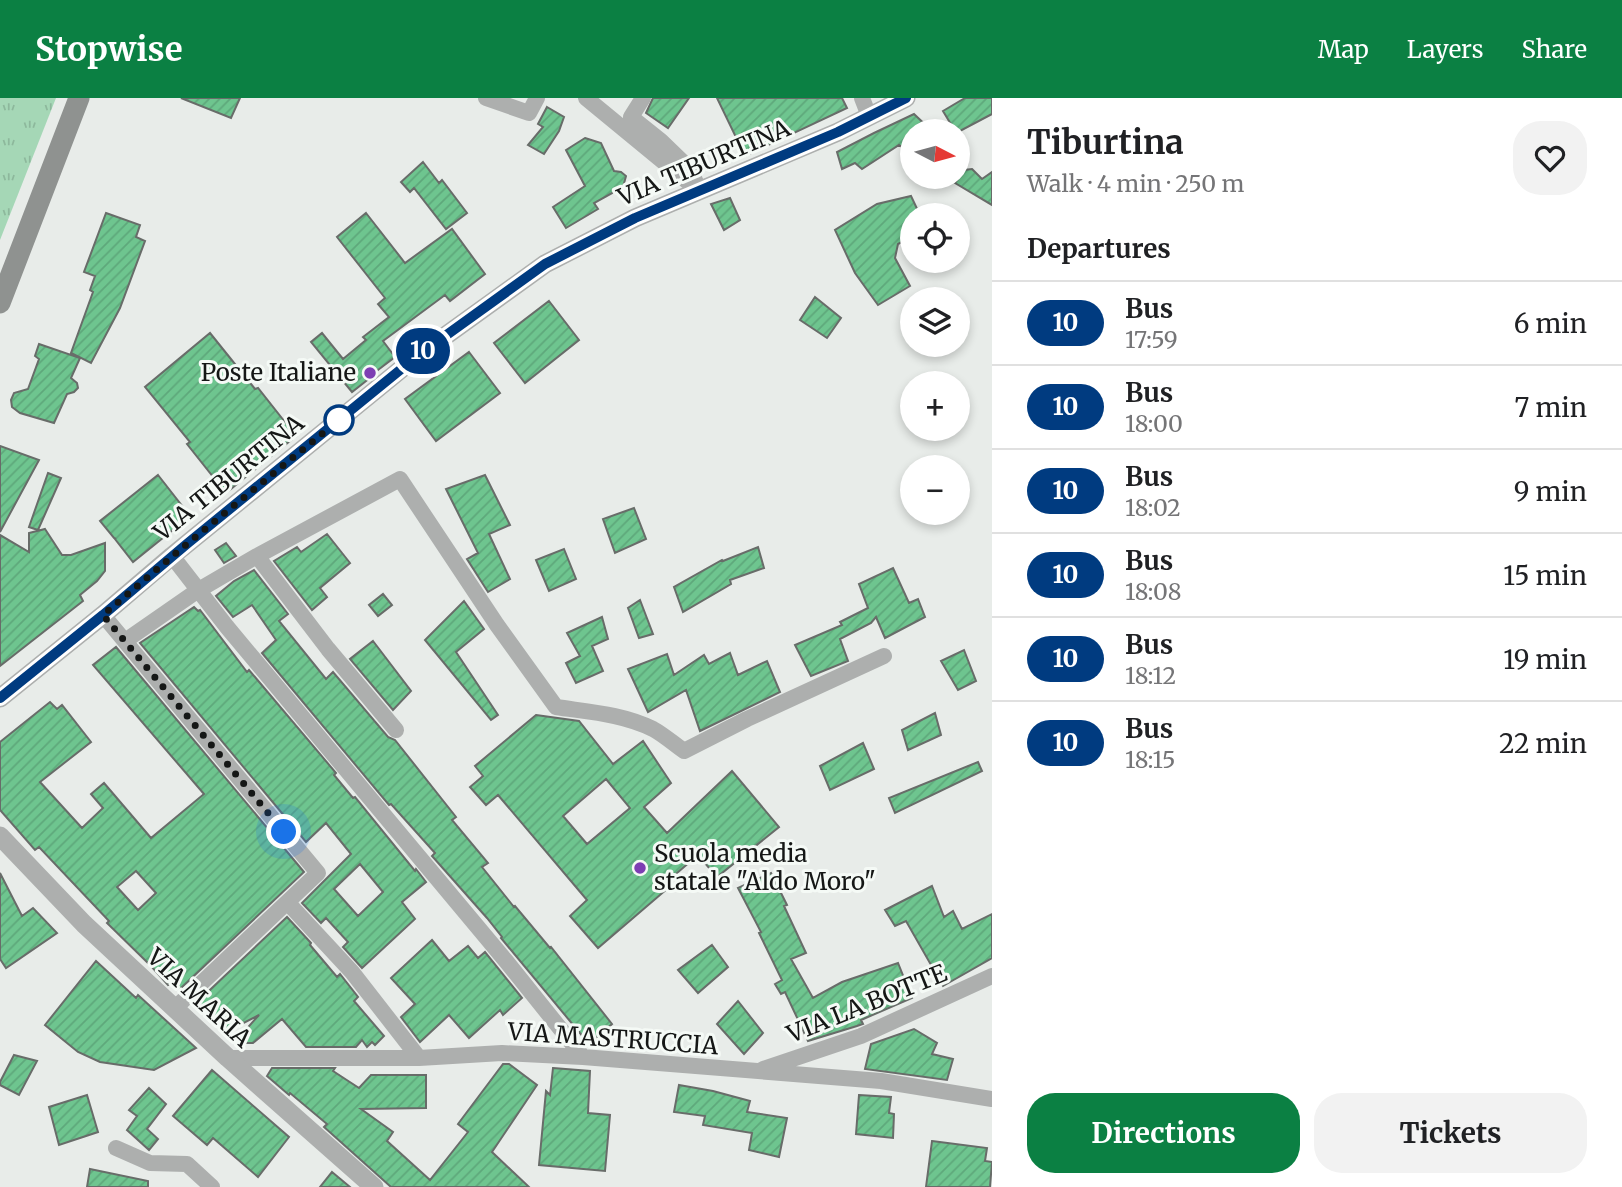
<!DOCTYPE html>
<meta charset="utf-8">
<style>
body{margin:0;font-family:Merriweather,serif;background:#f2f2f2;color:#202124;height:100vh;display:flex;flex-direction:column;font-size:26px;white-space:nowrap}
*{box-sizing:border-box;margin:0}
p{font-size:23px;color:#757577}
.icon{flex:none;width:38px;height:38px;fill:none;stroke:currentColor;stroke-width:2;stroke-linecap:round;stroke-linejoin:round}
.map{position:relative;flex:1;overflow:hidden}
.panel{display:flex;flex-direction:column;background:#fff;width:630px}
.panel>*{flex:none}
.badge{padding:0 14px;border-radius:23px;font-size:24px;line-height:46px}
.needle{width:46px;rotate:96deg}
.controls{position:absolute;left:900px;top:21px;display:grid;gap:14px}
.controls a{display:grid;place-items:center;width:70px;height:70px;border-radius:50%;background:#fff;box-shadow:0 4px 10px #0003;font-size:35px}
.you{position:absolute;width:35px;height:35px;margin:-18px;border:5px solid #fff;border-radius:50%;background:#1a73e8;box-shadow:0 0 0 10px #1a73e833}
.map>.badge{position:absolute;translate:-50% -50%;box-shadow:0 0 0 4px #fff}
h2{padding:0 35px;font-size:26px;line-height:63px}
.round{display:grid;place-items:center;flex:none;width:74px;height:74px;border-radius:28px;background:#f2f2f2}
.headline{display:flex;align-items:center;justify-content:space-between;height:119px;padding:0 35px}
h1{font-size:33px;font-weight:700;line-height:52px}
.primary-button{display:flex;gap:14px;margin-top:auto;padding:14px 35px}
.primary-button a{flex:1;height:80px;border-radius:28px;background:#0b8043;color:#fff;font-size:28px;font-weight:700;line-height:80px;text-align:center}
.primary-button a+a{background:#f2f2f2;color:#202124}
ul{padding:0;list-style:none}
li{display:flex;align-items:center;gap:21px;height:84px;padding:0 35px;border-top:2px solid #e0e0e0}
li div{flex:1}
li b{display:block;font-size:26px}
li em{font-style:normal}
li .badge{min-width:77px;font-weight:700;text-align:center}
header{display:flex;align-items:center;gap:42px;box-sizing:border-box;height:98px;padding:0 35px;background:#0b8043;color:#fff}
header strong{font-size:33px}
nav{display:flex;gap:38px;margin-inline-start:auto;font-size:24px}
main{display:flex;flex:1;min-height:0}
.map>svg:first-child{display:block}
.park{fill:url(#park-tufts)}
.building{fill:url(#building-hatch);stroke:#686c69;stroke-width:2;fill-rule:evenodd}
.lines{fill:none;stroke-linecap:round;stroke-linejoin:round}
.minor{stroke:#adafae;stroke-width:16}
.tertiary{stroke:#adafae;stroke-width:19}
.secondary{stroke:#8f9290;stroke-width:21}
.line-casing{stroke:#fff;stroke-width:16}
.line{stroke:#003b80;stroke-width:10}
.walk{stroke:#151716;stroke-width:7;stroke-dasharray:0 12.6}
.poi-dot{fill:#7d3eb3;stroke:#f5faf6;stroke-width:2.5}
.stop-dot{fill:#fff;stroke:#003b80;stroke-width:3.5}
.labels{text-anchor:middle;stroke-width:6;stroke-linejoin:round;paint-order:stroke}
.street-label{font-size:24px;fill:#151716;stroke:#f5faf6}
.poi-label{font-size:24px;fill:#151716;stroke:#f5faf6;text-anchor:end}
</style>
<header>
<strong>Stopwise</strong>
<nav><a>Map</a><a>Layers</a><a>Share</a></nav>
</header>
<main>
<div class="map">
<svg width="992" height="1089" viewBox="0 0 992 1089">
<defs>
<pattern id="park-tufts" width="24" height="20" patternUnits="userSpaceOnUse" patternTransform="scale(1.75)"><rect width="24" height="20" fill="#a5d7b6"/><path d="M3 7l-1-3M5 7V3M7 7l1-3M15 17l-1-3M17 17v-4M19 17l1-3" fill="none" stroke="#8db89c"/></pattern>
<pattern id="building-hatch" width="6" height="6" patternUnits="userSpaceOnUse" patternTransform="scale(1.75)"><rect width="6" height="6" fill="#6ec58f"/><path d="M-1 1l2-2M0 6l6-6M5 7l2-2" fill="none" stroke="#5ea87b"/></pattern>
</defs>
<rect width="100%" height="100%" fill="#e8ece9"/>
<path class="park" d="M0,0H56L0,142Z"/>
<path class="building" d="M181,0H240L231,20Z
M653,0H689L668,30L646,15Z
M717,0H842L847,10L745,58Z
M965,0H992V16L960,33H955L943,13Z
M547,9L564,19L559,33L544,56L528,47L543,29L538,26Z
M914,16L932,33H912V56L899,47L862,71L855,65L842,71L837,54L874,35Z
M585,40L601,45L614,73L621,74L626,78L623,89L594,105L598,111L566,130L553,109L585,88L566,52Z
M423,64L439,85L442,82L467,115L446,131L414,90L410,94L401,84Z
M972,71L982,81L992,74V107L955,85L964,72Z
M911,98L920,117H912V139L898,146L895,160L910,188L878,207L855,175L835,132L877,106Z
M730,100L740,122L724,132L711,106Z
M106,115L140,127L136,139L145,143L120,210L91,265L71,255L93,194L90,192L95,178L84,174Z
M366,115L405,165L452,131L485,176L450,203L445,197L383,243L395,259L374,275L375,276L352,294L311,244L322,235L343,261L366,242L363,239L389,219L378,206L385,200L337,139Z
M815,199L841,220L827,240L800,222Z
M549,203L579,242L525,285L494,245Z
M210,235L255,291L258,290L296,338L226,395L187,346L190,344L145,289Z
M39,246L80,260L71,280L77,285L78,290L74,294L67,296L54,325L20,315L12,309L11,302L14,295L28,291L39,261L35,258Z
M469,254L500,295L436,343L405,301Z
M0,348L39,362L0,434Z
M48,375L61,380L38,432L29,429Z
M158,377L190,418L133,464L115,441H116L114,440L100,423Z
M485,377L510,427L489,436L510,481L488,494L467,461L478,455L446,391Z
M634,410L646,441L615,455L603,421Z
M45,431L62,457H71L105,445V473L97,483L80,497L83,503L0,568V437L29,454V435Z
M327,436L350,465L320,490L327,499L312,512L274,463L297,449L301,454Z
M226,445L236,458L224,465L215,452Z
M758,449L764,470L730,482L731,486L683,514L674,489L722,462L723,463Z
M564,451L576,481L549,493L536,462Z
M893,470L909,505L918,501L925,519L885,540L876,519L871,525L840,541L848,563L811,578L795,547L842,527L840,524L868,510L859,486Z
M254,472L288,516L279,523L326,581L333,574L388,639L395,642L456,719L452,722L488,765L482,769L514,809L515,808L550,850L551,849L612,926L589,946L501,840L502,839L487,820L432,758L435,755L391,706L389,707L262,555L276,542L252,507L233,519L216,498L234,483Z
M383,496L392,507L378,518L369,507Z
M640,502L653,536L639,540L628,510Z
M464,503L484,531L456,554L498,617L491,622L425,542Z
M194,509L198,513L200,512L247,574L249,572L336,675L334,677L353,700L355,699L415,773L416,771L426,784L402,804L415,821L362,870L343,849L348,844L326,820L321,825L302,805L351,756L326,725L306,744L140,545ZM360,766L383,794L358,818L334,791Z
M602,519L608,541L592,548L603,573L576,585L566,565L580,558L567,535Z
M373,543L411,593L393,612L350,561Z
M116,549L304,774L179,892L170,886L168,887L151,868L107,825L109,823L39,749L35,752L0,712V644L50,604L57,611L62,607L91,644L40,684L82,730L103,710L91,696L104,685L151,740L204,696L93,567ZM136,773L156,795L138,812L117,789Z
M964,552L976,583L958,592L941,563Z
M730,555L738,577L767,563L780,594L700,633L686,592L648,614L628,571L667,556L674,577L704,557L709,566Z
M935,615L941,637L908,652L902,632Z
M536,617L579,623L613,666L643,643L671,685L644,709L667,735L732,673L779,729L717,779L698,757L663,787L667,791L598,850L570,818L587,802L498,697L486,707L470,689L483,678L475,668ZM606,681L630,710L587,746L563,718Z
M863,645L874,671L830,692L820,668Z
M978,664L982,673L895,715L889,700Z
M0,775L22,818L33,810L57,835L6,870L0,861Z
M771,775L787,807L784,808L806,855L791,861L813,900L842,884L898,865L912,900L861,922L863,926L857,928L808,943L785,894L781,896L775,886L782,882L759,835L761,834L738,790Z
M932,788L944,819L953,813L962,831L992,816V860L943,888L906,823L895,828L885,812Z
M287,819L311,845L310,847L337,879L340,876L358,899L354,903L384,938L375,947L372,944L367,949L362,942L356,949H306L282,921L253,945H234L259,917L224,935L197,904Z
M432,842L449,863L468,848L478,860L485,854L522,900L503,917L500,912L469,940L449,917L420,944L401,919L415,906L391,880Z
M712,847L728,869L698,895L678,872Z
M96,863L136,900L138,897L196,950L154,972L100,964L78,954L45,927Z
M738,903L763,935L744,956L717,926Z
M914,931L937,945L932,956L953,961L947,982L865,971L871,946Z
M14,957L37,963L19,997L0,987V984Z
M503,966H509L537,987L492,1054L529,1089H391L324,1029L327,1026L290,995L289,997L267,978L272,970H335L333,973L359,990L371,977H426V1010L361,1011L393,1034L387,1043L430,1082L468,1034L458,1026Z
M553,970L590,973L588,1015L610,1017L605,1073L539,1067L546,993L550,997Z
M212,972L289,1039L258,1079L213,1040L207,1047L173,1018Z
M679,987L713,993L750,1003L747,1014L787,1020L779,1059L749,1052L752,1035L703,1027L705,1018L674,1014Z
M149,990L166,1006L147,1031L158,1041L149,1052L127,1032L137,1018L129,1012Z
M87,997L98,1034L59,1047L49,1009Z
M859,997L891,999L889,1015L894,1016L893,1040L856,1036Z
M932,1043L987,1050L985,1063L992,1064L990,1089H926Z
M90,1071L148,1083V1089H87Z
M332,1074L350,1089H320Z"/>
<g class="lines">
<path class="minor" d="M486,0L529,15L537,0
M586,0L699,93
M643,0L631,19L661,43L690,71L697,87
M862,0L869,18
M172,458L227,529L506,863L583,959
M257,458L328,551L396,632
M103,517L318,775L174,911
M125,543L197,493L257,458L400,381L497,527L556,609C589,614 623,616 653,631C664,637 674,646 684,653L747,621L884,558
M288,805L352,874L419,960
M228,960H419L502,955L583,959L881,983L992,1001
M763,971L861,938L992,878
M116,1050L150,1065L187,1066L212,1089"/>
<path class="tertiary" d="M0,600L103,517L172,458L416,259L545,166L635,120L838,34L906,0
M0,738L84,826L228,960L374,1089"/>
<path class="secondary" d="M0,205L79,0"/>
</g>
<g class="lines">
<g class="line-casing">
<path id="line" d="M0,600L103,517L188,445L416,259L545,166L635,120L838,34L906,0"/>
</g>
<use href="#line" class="line"/>
<path class="walk" d="M284,734L103,517L188,445L339,322"/>
</g>
<g class="poi-dot">
<circle cx="370" cy="275" r="7"/>
<circle cx="640" cy="770" r="7"/>
</g>
<circle class="stop-dot" cx="339" cy="322" r="14"/>
<g class="labels">
<g class="street-label">
<text transform="translate(704 65) rotate(-23)" y="8">VIA TIBURTINA</text>
<text transform="translate(229 380) rotate(-39)" y="8">VIA TIBURTINA</text>
<text transform="translate(199 900) rotate(43)" y="8">VIA MARIA</text>
<text transform="translate(867 906) rotate(-22)" y="8">VIA LA BOTTE</text>
<text transform="translate(613 941) rotate(4)" y="8">VIA MASTRUCCIA</text>
</g>
<g class="poi-label">
<text x="356" y="283">Poste Italiane</text>
<text x="654" y="764" text-anchor="start">Scuola media<tspan x="654" dy="28">statale "Aldo Moro"</tspan></text>
</g>
</g>
</svg>
<div class="controls">
<a><svg class="needle" viewBox="-14 -14 28 28"><path d="M0-13l5 13h-10z" fill="#e53935"/><path d="M0 13l5-13h-10z" fill="#757577"/></svg></a>
<a><svg class="icon" aria-label="locate" viewBox="0 0 24 24"><circle cx="12" cy="12" r="6"/><path d="M12 2v4M12 18v4M2 12h4M18 12h4"/></svg></a>
<a><svg class="icon" aria-label="layers" viewBox="0 0 24 24"><path d="M12 4l9 5-9 5-9-5zM3 14l9 5 9-5"/></svg></a>
<a>+</a>
<a>−</a>
</div>
<div class="you" style="left:284px;top:734px"></div>
<b class="badge" style="left:423px;top:253px;background:#003b80;color:#fff">10</b>
</div>
<section class="panel">
<div class="headline"><div><h1>Tiburtina</h1><p>Walk · 4 min · 250 m</p></div><a class="round"><svg class="icon" aria-label="heart" viewBox="0 0 24 24"><path d="M12 20l-8-8c-3-5 5-10 8-4 3-6 11-1 8 4z"/></svg></a></div>
<h2>Departures</h2>
<ul>
<li><span class="badge" style="background:#003b80;color:#fff">10</span><div><b>Bus</b><p>17:59</p></div><em>6 min</em></li>
<li><span class="badge" style="background:#003b80;color:#fff">10</span><div><b>Bus</b><p>18:00</p></div><em>7 min</em></li>
<li><span class="badge" style="background:#003b80;color:#fff">10</span><div><b>Bus</b><p>18:02</p></div><em>9 min</em></li>
<li><span class="badge" style="background:#003b80;color:#fff">10</span><div><b>Bus</b><p>18:08</p></div><em>15 min</em></li>
<li><span class="badge" style="background:#003b80;color:#fff">10</span><div><b>Bus</b><p>18:12</p></div><em>19 min</em></li>
<li><span class="badge" style="background:#003b80;color:#fff">10</span><div><b>Bus</b><p>18:15</p></div><em>22 min</em></li>
</ul>
<div class="primary-button"><a>Directions</a><a>Tickets</a></div>
</section>
</main>
